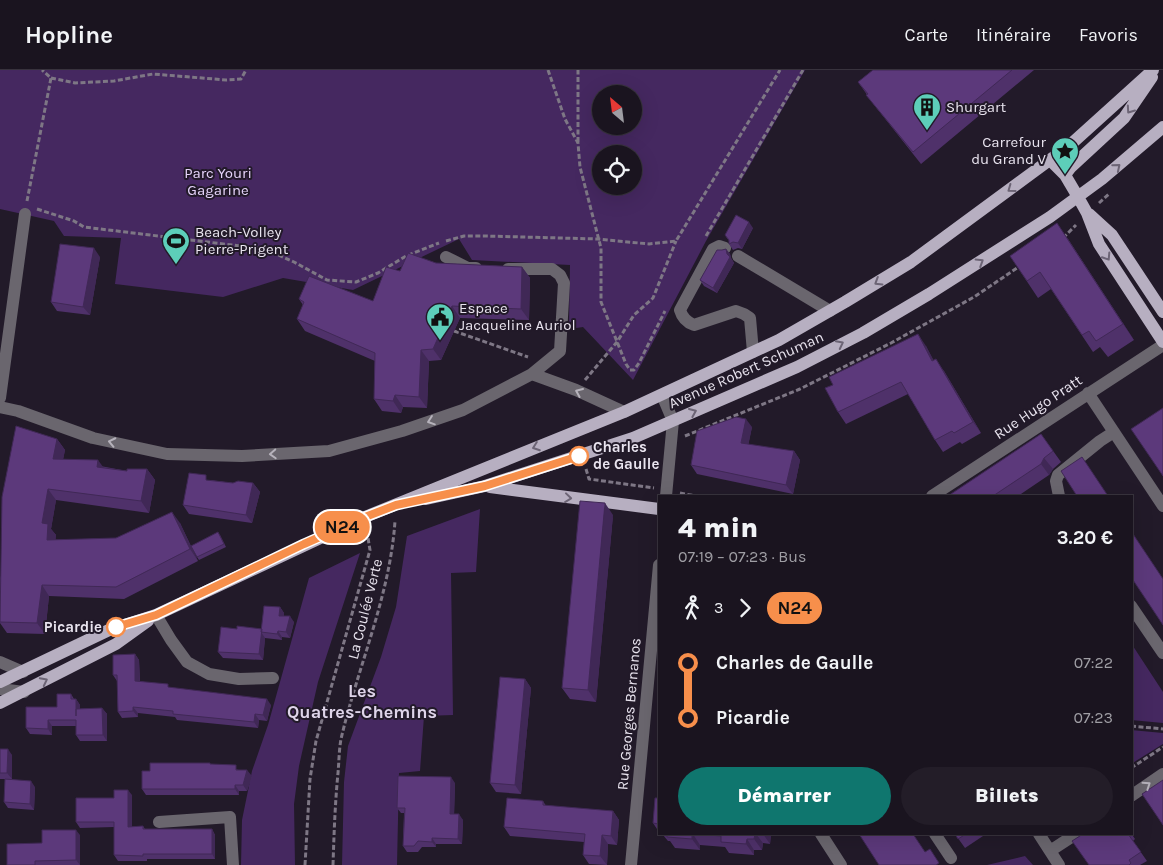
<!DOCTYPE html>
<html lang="fr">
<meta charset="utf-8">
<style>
body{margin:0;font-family:Karla,sans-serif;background:#231d28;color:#f1f3f6;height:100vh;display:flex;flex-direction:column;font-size:19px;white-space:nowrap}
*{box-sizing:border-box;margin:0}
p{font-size:16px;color:#9f9ea4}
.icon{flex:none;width:28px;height:28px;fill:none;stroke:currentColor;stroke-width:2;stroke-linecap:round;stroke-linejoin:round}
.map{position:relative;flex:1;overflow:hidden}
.side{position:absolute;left:658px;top:425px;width:475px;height:340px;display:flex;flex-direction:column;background:#1a141f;border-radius:0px;box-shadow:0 5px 20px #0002,0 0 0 1px #38333d}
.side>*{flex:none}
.badge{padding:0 10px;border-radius:16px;font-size:18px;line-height:32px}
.needle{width:32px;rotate:332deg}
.tools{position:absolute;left:592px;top:15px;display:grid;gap:10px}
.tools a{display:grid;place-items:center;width:50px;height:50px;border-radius:50%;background:#1a141f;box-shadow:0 5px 20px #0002,0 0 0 1px #38333d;font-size:25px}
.map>.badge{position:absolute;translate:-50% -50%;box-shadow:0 0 0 2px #fff}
.legs{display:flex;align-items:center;gap:8px;height:55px;padding:0 20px;font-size:16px}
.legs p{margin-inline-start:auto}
.overview{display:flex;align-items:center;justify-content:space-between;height:85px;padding:0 20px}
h1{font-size:28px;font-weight:800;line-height:38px}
.primary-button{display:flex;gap:10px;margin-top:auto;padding:10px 20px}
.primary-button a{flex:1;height:58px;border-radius:30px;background:#0f766e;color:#fff;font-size:20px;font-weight:800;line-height:58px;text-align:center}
.primary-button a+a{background:#231d28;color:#f1f3f6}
ul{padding:0 20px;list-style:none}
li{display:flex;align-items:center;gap:18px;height:55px;font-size:19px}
li i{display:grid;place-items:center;width:8px;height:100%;margin:0 6px;background:currentColor}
li i::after{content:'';width:12px;height:12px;margin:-6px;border:4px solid;border-radius:50%;background:#1a141f}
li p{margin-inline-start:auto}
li:first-child i{background:linear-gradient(#0000 50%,currentColor 0)}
li:last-child i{background:linear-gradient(currentColor 50%,#0000 0)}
header{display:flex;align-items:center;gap:30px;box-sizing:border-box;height:70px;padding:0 25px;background:#1a141f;border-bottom:1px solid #38333d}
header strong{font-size:24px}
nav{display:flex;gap:28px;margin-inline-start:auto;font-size:18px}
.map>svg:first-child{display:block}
.green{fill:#452860;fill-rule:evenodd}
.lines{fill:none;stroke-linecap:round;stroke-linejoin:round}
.path{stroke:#7e7785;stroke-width:3;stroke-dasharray:5 2.5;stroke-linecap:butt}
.minor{stroke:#6a666e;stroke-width:12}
.major{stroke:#b7afc1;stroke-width:12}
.wall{fill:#4f316a}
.shaded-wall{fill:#402856}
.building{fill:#5c397b;stroke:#402856}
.oneway{stroke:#6c6475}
.oneway2{stroke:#b6b2bb}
.line-1-casing{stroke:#fff;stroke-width:11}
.line-1{stroke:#f78f4b;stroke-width:8}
.stop-1-dot{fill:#fff;stroke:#f78f4b;stroke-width:2.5}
.labels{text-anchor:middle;stroke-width:4;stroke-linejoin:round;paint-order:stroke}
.poi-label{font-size:15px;fill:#e9e4ef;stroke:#221a29;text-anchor:start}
.park-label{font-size:15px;fill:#e6d4fb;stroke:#221a29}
.street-label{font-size:15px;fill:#e9e4ef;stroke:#221a29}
.stop-label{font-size:15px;font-weight:bold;fill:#e9e4ef;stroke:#221a29;text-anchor:start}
.quarter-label{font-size:18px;font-weight:bold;fill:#ded4e9;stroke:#221a29}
</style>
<header>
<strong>Hopline</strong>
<nav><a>Carte</a><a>Itinéraire</a><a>Favoris</a></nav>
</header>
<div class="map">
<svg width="1163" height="795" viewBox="0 0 1163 795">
<rect width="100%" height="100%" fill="#221a29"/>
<path class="green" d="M0,0H805L706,171L633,310L583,257L570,259L569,256L570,195L472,190L459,169L353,220L283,208L223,227L115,214L121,168L64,166L54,151L0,139ZM601,24H634V56H601ZM601,84H634V116H601Z
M480,439L476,502L451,503L453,645L424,646L420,701L399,703L397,795H342L344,712L348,676L381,587L396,537L407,466Z
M360,483L318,612L299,696L294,734L295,795H241L242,750L252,701L268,655L309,508Z
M1131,573L1163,622V653L1131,650Z
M1131,660L1163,663V674L1131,694Z
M1025,786L1033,795H987Z"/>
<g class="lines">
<path class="path" d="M548,0L565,49L578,73L580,97L601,178V232L626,294L630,300H634L639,293L665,241
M51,8L75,13L114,11L153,4L226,10L241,9L246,0
M578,72V0
M27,131L51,8L42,0
M1099,133L1109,124
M37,139L74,151L84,157L265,179L294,192L327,210L356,212L378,203L406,186L439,173
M706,166L803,0
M1063,168L1076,155
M446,171L464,166H485L598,169L649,174L676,171L780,0
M454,261L528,287
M585,310L617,272L634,245L653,228L676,171
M685,366L800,319L891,273L974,227L1020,196
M586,399L589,409L654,418
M680,423L696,426
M1131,625H1132
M1131,656L1163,659
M1131,698L1163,677
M305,795L310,709L316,671L370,480L367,462
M333,795C334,764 335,734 338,703C339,692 339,680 341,669C358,596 390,526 395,451"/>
<path class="minor" d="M725,178L719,176L713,179L680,240C682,247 686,252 694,255L736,241L744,244L750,248L753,282
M738,186L830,241
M446,187L468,198H476
M508,199H552L560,205L564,213L560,281L532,304
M1088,323L1163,436
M662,325L673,351L666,426
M0,328L25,144
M0,337L18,341L93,368L167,384L242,386L329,381L402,361L463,340L532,304L576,320L624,342
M932,426L1163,275
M1059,426L1056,411L1058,405L1100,371L1114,362
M1131,536L1163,583
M156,545L171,570L187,592L209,604L239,609L273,608
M0,592L23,602
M0,619L24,622
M1131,726L1163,704
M159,752L230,747L233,795
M821,764L841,795
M935,764L951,788
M1039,764L1059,795
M1050,781L1076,764
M631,795L659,495"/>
<path class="major" d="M1050,90L1065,105L1078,127L1087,143L1099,174L1163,272
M1065,105L1071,97L1124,48L1152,7
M1089,144L1112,165L1163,242
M490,417L659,439
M426,429L485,416L633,368L797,297L863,263L929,224L1050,147L1102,109L1163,57
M0,612L109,560L156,545L365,447L624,342L779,270L845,232L911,192L1070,75L1153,0
M0,633L116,574L148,551"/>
</g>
<path class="wall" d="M873,0H1034L921,94L875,36L858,12Z
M753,158L742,179L738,178L733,180L729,174V171L725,165Z
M1068,169L1134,270L1108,287L1100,277L1093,282L1051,219L1038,228L1010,186Z
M726,179L730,184L731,188L734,193L717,223L704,216L700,210L722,180Z
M100,187L90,245L57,241L51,232Z
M436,193L522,197L530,208L529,250L460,248L441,290L429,291L427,338L403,337L401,343L382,341L374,329L375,291L305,261L297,249L303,235L299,229L373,231L400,201Z
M926,276L933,290L944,301L981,363L962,374L960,372L943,382L935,370L908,324L846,354L838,342Z
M752,357L748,375L794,381L800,390L793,424L697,404L691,395Z
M1041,364L1061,392L1053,399L1049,405L1018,426H948Z
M57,369L65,380L63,389L127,401L147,399L155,410L149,443L56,430L51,459L56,465L55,470L116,468L180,453L198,491L124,529L49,526L45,564L7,563L0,553V508Z
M210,410L233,413H253L260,422L252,453L189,444L183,435Z
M613,445L596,632L570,629L562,618Z
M220,465L226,477L199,490L197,487Z
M280,537L284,543V546L294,552L290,568L282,567V570L265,568L263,590L223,588L218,582L237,559H262Z
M135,584L139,590L140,611L171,618L271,635L267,651L259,650L258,658L177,650L175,647L138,643V647L122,648L118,642L117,611L113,605Z
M525,609L531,618L521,724L496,722L490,713Z
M71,624L74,629H76L80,635V639L102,638L107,644V671H80L76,665V656H52V665L30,664L26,658L57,637Z
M0,679L12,685V709H0Z
M211,694L239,700L252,706L247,721H239V725H146L142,719L150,701Z
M455,713L454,744L463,750L462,774H436V777H422L418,782H407L403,776L404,743H401L397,738Z
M35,717L34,740L8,738L4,732Z
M132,725V757L143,756L145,759H212L215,765V789H147V791H118L114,785V757L80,758L76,752L114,728Z
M659,728V762L653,753Z
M543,731L546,736L613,741L619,750L617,775L608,774L607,795L589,794L583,785L584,772L510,766L504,757Z
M1131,763L1135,769L1133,771L1147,791L1140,795H1089L1083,764Z
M660,764H771L770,774L763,773L762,780H754V785L729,783L725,777L700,775V780L675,778L670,771H668L663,765Z
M955,764H986L965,778Z
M80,765V795H7L42,773Z"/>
<path class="shaded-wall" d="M749,152L753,158L742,179L738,173Z
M1057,153L1068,169L1134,270L1123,254Z
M94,178L100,187L90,245L83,237Z
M726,179L730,184L731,188L734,193L717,223L713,218L727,184Z
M522,197L530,208L529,250L521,239Z
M452,236L460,248L441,290L433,279Z
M918,264L926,276L940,302L932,291Z
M421,280L429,291L427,338L419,327Z
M936,289L944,301L981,363L973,352Z
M395,325L403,337L401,343L393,331Z
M746,349L752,357L747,382L741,373Z
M57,369L65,380L61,401L53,389Z
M794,381L800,390L793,424L786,415Z
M1044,388L1053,399L1049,405L1041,394Z
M98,390L106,401L97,397Z
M147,399L155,410L149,443L141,431Z
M253,413L260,422L252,453L246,445Z
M48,419L56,430L51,459L56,465L55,481L47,470L42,453Z
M605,433L613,445L596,632L588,620Z
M172,442L180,453L198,491L190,479Z
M42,515L49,526L45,564L37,553Z
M280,537L284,543V552L279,546Z
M290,546L294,552L290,568L286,562Z
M278,561L282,567V570L277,564Z
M261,562L265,568L263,590L259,584Z
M135,584L139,590L140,617L135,611Z
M525,609L531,618L521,724L515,715Z
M76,629L80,635V652L76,646Z
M267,629L271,635L267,651L263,645Z
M133,637L138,643V647L133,641Z
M102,638L107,644V671L103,665Z
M255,644L259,650L258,658L254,652Z
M48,650L52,656V665L48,659Z
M8,679L12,685V709L7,703Z
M247,700L252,706L247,721L243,715Z
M451,707L455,713L454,749L450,744Z
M31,711L35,717L34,740L30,734Z
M235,715L239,721V725L235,719Z
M128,720L132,725V762L128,757Z
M613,741L619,750L617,775L611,766Z
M459,744L463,750L462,774L458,769Z
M212,759L215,765V789L212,784Z
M76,760L80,765V795L76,790Z
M693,764L700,775V780L692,769Z
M755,764H756L763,773L762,780L754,769Z
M763,764H771L770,774Z
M602,765L608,774L607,795L600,786Z
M432,768L436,774V777L432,772Z
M747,769L754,780V785L746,774Z"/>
<path class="building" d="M873,0H1012L913,82L866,25L868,24L858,12Z
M736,145L749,152L738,173L733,172L729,174V170L725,165Z
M1057,153L1123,254L1096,271L1089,261L1082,265L1040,202L1027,211L1010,186Z
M60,174L94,178L83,237L51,232Z
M726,179L727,184L730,187L713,218L700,210L717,180H722Z
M408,183L436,193L522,197L521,239L452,236L433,279L421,280L419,327L395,325L393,331L374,329L375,283L297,249L304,232L299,229L309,206L373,231L386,197L400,201Z
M918,264L932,291L936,289L973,352L954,363L952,361L935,370L901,312L838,342L825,318L833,315L829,307Z
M1163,338V406L1131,359Z
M736,347L746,349L741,373L794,381L786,415L691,395L697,361Z
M16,356L57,369L53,389L98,390L97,397L127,401V399H147L141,431L48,419L42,453L48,454L47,470L116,468L172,442L190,479L116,517L42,515L37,553L0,552L2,427Z
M1041,364L1053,381L1044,388L1041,394L993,426H948Z
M1082,387L1108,426H1077L1061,401Z
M189,403L206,405V410L233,413L238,411L253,413L246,445L183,435Z
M580,431L605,433L588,620L562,618Z
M1131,461L1163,509V555L1131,507Z
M218,462L224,474L197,487L191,476Z
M264,536L280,537L279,546H290L286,562L278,561L277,564L261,562Z
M237,556L262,559L259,584L218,582L221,557L237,559Z
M135,584V611L168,614V617L267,629L263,645L255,644L254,652L173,644V641L133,637V641L118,642L117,605H113V585Z
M500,607L525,609L515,715L490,713Z
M57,624H71V629H76V646V639L102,638L103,665H76V650H48V659L26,658V637H57Z
M0,679H8L7,703H0Z
M150,693H210V694L236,695V700H247L243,715H235V719H142V701H150Z
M398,706L451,707L450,744H459L458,769L432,768V772L418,771L414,776H403L405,738H397Z
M5,709L31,711L30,734L4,732Z
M1163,710V755L1142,724Z
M114,720H128V757L143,756V759H212V784H143V786L114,785V752H76V728H114Z
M507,728L543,731V735L613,741L611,766L602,765L600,786L583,785L585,764L504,757Z
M655,728H659V754L653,753Z
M42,760H76V790L35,791V795H7V774L42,773Z
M667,764H692V769L667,767Z
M694,764H755L754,769H747L746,774L721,772V766Z
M859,764H913L925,782L930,779L939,793L936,795H879Z
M955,764H966L958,769Z
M1083,764H1128L1141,782L1129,790L1131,793L1129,795H1089L1072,771Z"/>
<defs><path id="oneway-chevron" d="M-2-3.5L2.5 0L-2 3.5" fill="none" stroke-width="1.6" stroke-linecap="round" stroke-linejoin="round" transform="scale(1.25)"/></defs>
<g class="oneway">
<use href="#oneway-chevron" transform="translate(1130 40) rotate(125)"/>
<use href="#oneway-chevron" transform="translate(1117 97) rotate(-40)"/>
<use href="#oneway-chevron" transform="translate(1011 119) rotate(144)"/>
<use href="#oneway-chevron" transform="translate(1107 187) rotate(57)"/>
<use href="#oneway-chevron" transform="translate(980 192) rotate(-32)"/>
<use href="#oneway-chevron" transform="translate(878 212) rotate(148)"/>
<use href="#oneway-chevron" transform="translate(840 274) rotate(-27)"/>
<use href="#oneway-chevron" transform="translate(693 342) rotate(-23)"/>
<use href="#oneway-chevron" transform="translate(536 377) rotate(160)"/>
<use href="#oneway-chevron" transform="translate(568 428) rotate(6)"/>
<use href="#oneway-chevron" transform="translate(44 611) rotate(-27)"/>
</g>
<g class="oneway2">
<use href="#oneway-chevron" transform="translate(579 322) rotate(-157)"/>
<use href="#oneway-chevron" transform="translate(431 351) rotate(161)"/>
<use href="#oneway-chevron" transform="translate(112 372) rotate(-168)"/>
<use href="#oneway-chevron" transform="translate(273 384) rotate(177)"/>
<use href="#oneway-chevron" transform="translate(1147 715) rotate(-34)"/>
</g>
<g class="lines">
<g class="line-1-casing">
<path id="line-1" d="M116,557L156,545L304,474L365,447L396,435L485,416L579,386"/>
</g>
<use href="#line-1" class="line-1"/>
</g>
<defs>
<g id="building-pin" transform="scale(1.4375)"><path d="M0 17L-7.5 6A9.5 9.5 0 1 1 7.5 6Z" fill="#5dceb9" stroke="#221a29"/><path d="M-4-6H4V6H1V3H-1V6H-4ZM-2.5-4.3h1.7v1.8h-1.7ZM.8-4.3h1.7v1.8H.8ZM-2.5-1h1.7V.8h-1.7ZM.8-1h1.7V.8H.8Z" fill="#111"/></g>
<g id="sight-pin" transform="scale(1.4375)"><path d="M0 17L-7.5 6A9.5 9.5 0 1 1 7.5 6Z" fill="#5dceb9" stroke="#221a29"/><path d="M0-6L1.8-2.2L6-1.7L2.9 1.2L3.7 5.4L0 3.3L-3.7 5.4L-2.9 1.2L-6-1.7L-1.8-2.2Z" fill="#111"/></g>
<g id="stadium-pin" transform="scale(1.4375)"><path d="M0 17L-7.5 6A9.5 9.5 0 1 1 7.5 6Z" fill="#5dceb9" stroke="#221a29"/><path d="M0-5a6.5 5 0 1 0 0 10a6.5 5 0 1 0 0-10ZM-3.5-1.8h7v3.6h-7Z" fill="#111"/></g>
<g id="civic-pin" transform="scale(1.4375)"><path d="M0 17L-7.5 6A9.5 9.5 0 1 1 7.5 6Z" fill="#5dceb9" stroke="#221a29"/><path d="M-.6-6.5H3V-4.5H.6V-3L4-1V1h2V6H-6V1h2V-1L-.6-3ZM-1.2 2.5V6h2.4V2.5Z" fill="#111"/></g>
</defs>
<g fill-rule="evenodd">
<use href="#building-pin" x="927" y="37"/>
<use href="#sight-pin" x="1065" y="81"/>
<use href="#stadium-pin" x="176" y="171"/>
<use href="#civic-pin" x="440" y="247"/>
</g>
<g class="stop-1-dot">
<circle cx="579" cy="386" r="9"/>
<circle cx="116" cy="557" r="9"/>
</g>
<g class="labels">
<g class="poi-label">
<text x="946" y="42">Shurgart</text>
<text x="1046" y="77" text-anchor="end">Carrefour<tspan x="1046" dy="17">du Grand V</tspan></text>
<text x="195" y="167">Beach-Volley<tspan x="195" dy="17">Pierre-Prigent</tspan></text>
<text x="459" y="243">Espace<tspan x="459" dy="17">Jacqueline Auriol</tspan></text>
</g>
<g class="park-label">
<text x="218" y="108">Parc Youri<tspan x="218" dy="17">Gagarine</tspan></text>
</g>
<g class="street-label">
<text transform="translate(746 300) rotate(-24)" y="5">Avenue Robert Schuman</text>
<text transform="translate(1038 337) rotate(-34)" y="5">Rue Hugo Pratt</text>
<text transform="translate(365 539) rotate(-76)" y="5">La Coulée Verte</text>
<text transform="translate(629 644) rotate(-85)" y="5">Rue Georges Bernanos</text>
</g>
<g class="stop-label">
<text x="593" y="382">Charles<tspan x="593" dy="17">de Gaulle</tspan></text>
<text x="102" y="562" text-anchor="end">Picardie</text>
</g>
<g class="quarter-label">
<text x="362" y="627">Les<tspan x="362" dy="21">Quatres-Chemins</tspan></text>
</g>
</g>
</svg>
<div class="tools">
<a><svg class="needle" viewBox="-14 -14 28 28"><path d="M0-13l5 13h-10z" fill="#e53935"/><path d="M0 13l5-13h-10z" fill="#9f9ea4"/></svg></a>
<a><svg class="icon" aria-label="locate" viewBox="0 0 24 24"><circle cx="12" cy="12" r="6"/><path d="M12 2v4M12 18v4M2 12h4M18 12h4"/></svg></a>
</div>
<b class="badge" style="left:342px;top:457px;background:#f78f4b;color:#111">N24</b>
<section class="side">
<div class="overview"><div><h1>4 min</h1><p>07:19 – 07:23 · Bus</p></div><b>3.20 €</b></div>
<div class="legs"><svg class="icon" aria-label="walk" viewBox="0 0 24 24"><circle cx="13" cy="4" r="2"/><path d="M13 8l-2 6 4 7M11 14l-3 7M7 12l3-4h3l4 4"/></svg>3<svg class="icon" aria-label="forward" viewBox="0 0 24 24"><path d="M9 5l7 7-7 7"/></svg><b class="badge" style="background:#f78f4b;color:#111">N24</b></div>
<ul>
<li><i style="color:#f78f4b"></i><b>Charles de Gaulle</b><p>07:22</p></li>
<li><i style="color:#f78f4b"></i><b>Picardie</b><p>07:23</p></li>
</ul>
<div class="primary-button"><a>Démarrer</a><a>Billets</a></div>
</section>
</div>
